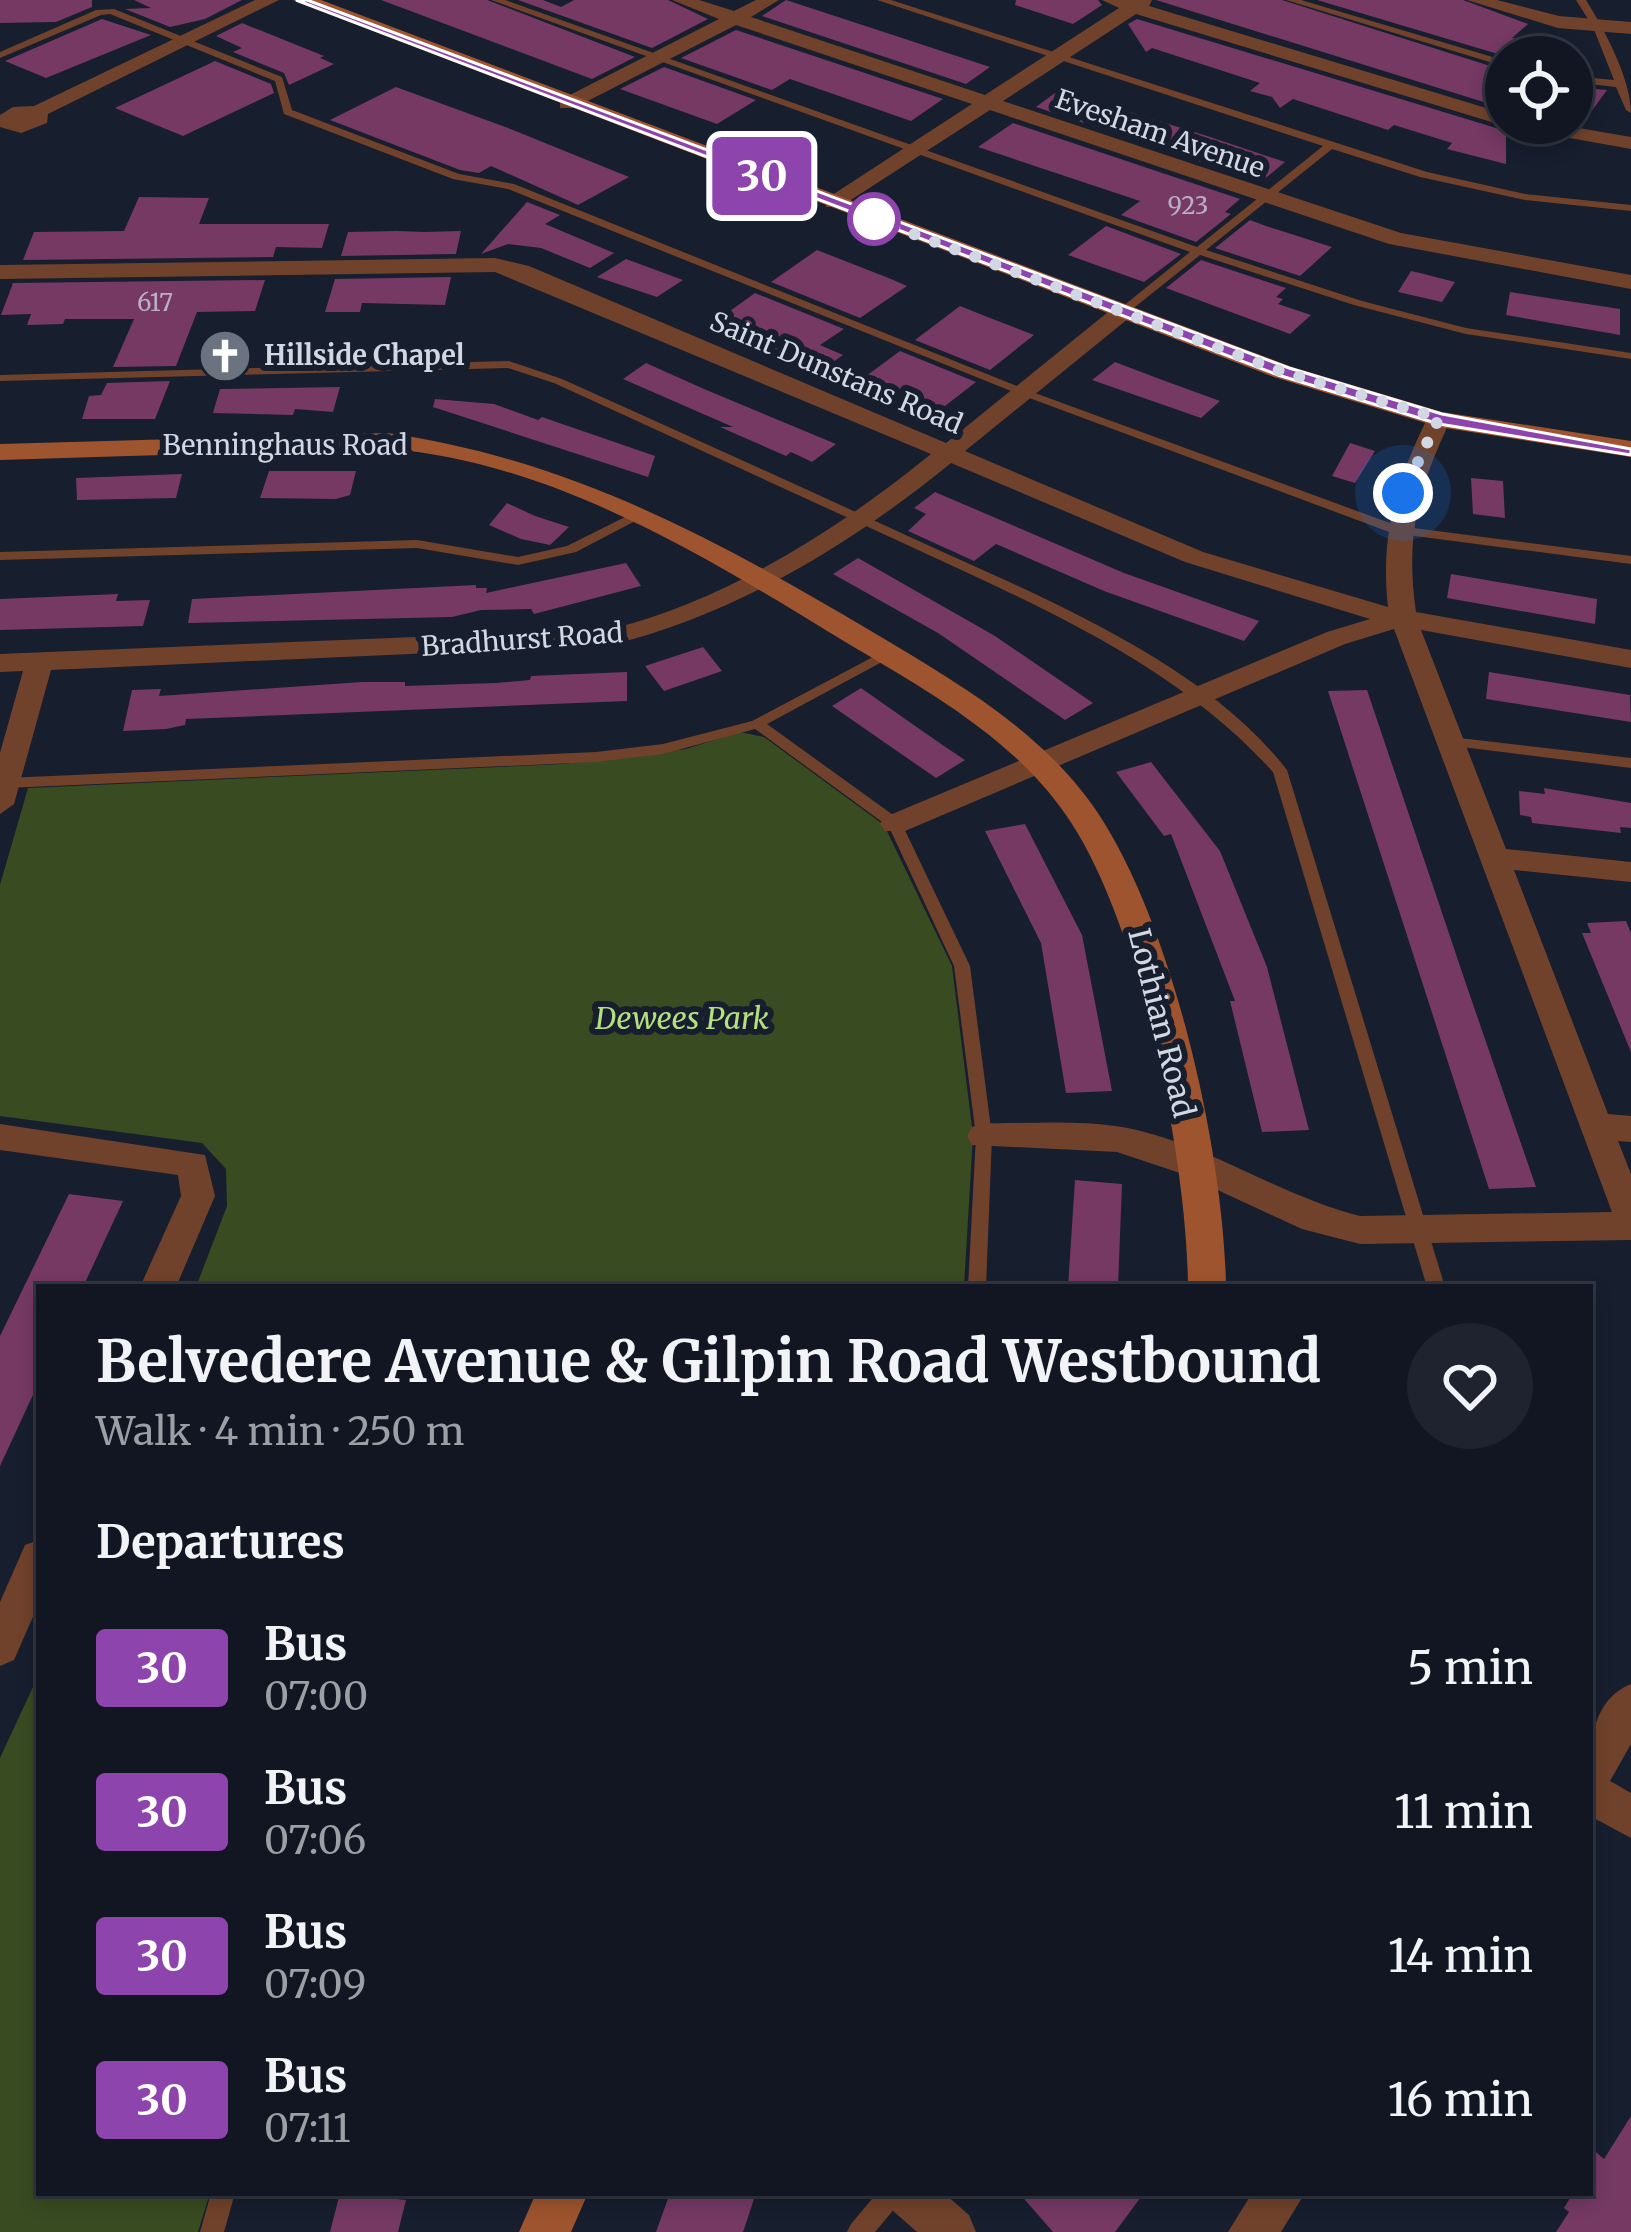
<!DOCTYPE html>
<meta charset="utf-8">
<style>
body{margin:0;font-family:Merriweather,serif;background:#1e232f;color:#f1f3f6;height:100vh;display:flex;flex-direction:column;font-size:45px;white-space:nowrap}
*{box-sizing:border-box;margin:0}
p{font-size:39px;color:#9c9fa5}
.icon{flex:none;width:66px;height:66px;fill:none;stroke:currentColor;stroke-width:2;stroke-linecap:round;stroke-linejoin:round}
.map{position:relative;flex:1;overflow:hidden}
.drawer{position:absolute;left:36px;top:1284px;width:1557px;height:912px;display:flex;flex-direction:column;background:#111622;border-radius:0px;box-shadow:0 6px 18px #0003,0 0 0 3px #303540}
.drawer>*{flex:none}
.badge{padding:0 24px;border-radius:9px;font-size:42px;line-height:78px}
.tools{position:absolute;left:1485px;top:36px;display:grid;gap:24px}
.tools a{display:grid;place-items:center;width:108px;height:108px;border-radius:50%;background:#111622;box-shadow:0 6px 18px #0003,0 0 0 3px #303540;font-size:60px}
.you{position:absolute;width:60px;height:60px;margin:-30px;border:9px solid #fff;border-radius:50%;background:#1a73e8;box-shadow:0 0 0 18px #1a73e833}
.map>.badge{position:absolute;translate:-50% -50%;box-shadow:0 0 0 6px #fff}
h2{padding:0 60px;font-size:45px;line-height:108px}
.round{display:grid;place-items:center;flex:none;width:126px;height:126px;border-radius:63px;background:#1e232f}
.summary{display:flex;align-items:center;justify-content:space-between;height:204px;padding:0 60px}
h1{font-size:57px;font-weight:700;line-height:90px}
ul{padding:0;list-style:none}
li{display:flex;align-items:center;gap:36px;height:144px;padding:0 60px}
li div{flex:1}
li b{display:block;font-size:45px}
li em{font-style:normal}
li .badge{min-width:132px;font-weight:700;text-align:center}
.map>svg:first-child{display:block}
.green{fill:#394b21}
.building{fill:#753964}
.lines{fill:none;stroke-linecap:round;stroke-linejoin:round}
.lane{fill:#70422b;fill-rule:evenodd}
.street{fill:#70422b;fill-rule:evenodd}
.secondary{fill:#9e542e;fill-rule:evenodd}
.line{fill:#8e44ad;stroke:#fff;stroke-width:3}
.walk{stroke:#d2d8e3;stroke-width:12;stroke-dasharray:0 21.6}
.stop-dot{fill:#fff;stroke:#8e44ad;stroke-width:6}
.labels{text-anchor:middle;stroke-width:12;stroke-linejoin:round;paint-order:stroke}
.number-label{font-size:24px;fill:#bbb0c3}
.far-street-label{font-size:27px;fill:#d2d8e3;stroke:#171e2e}
.far-poi-label{font-size:27px;font-weight:bold;fill:#d2d8e3;stroke:#171e2e;text-anchor:start}
.park-label{font-size:30px;font-style:italic;fill:#b5e080;stroke:#171e2e}
.street-label{font-size:30px;fill:#d2d8e3;stroke:#171e2e}
</style>
<div class="map">
<svg width="1631" height="2232" viewBox="0 0 1631 2232">
<rect width="100%" height="100%" fill="#171e2e"/>
<path class="green" d="M740,732L764,737L884,825L952,966L973,1135L964,1287H196L227,1206L226,1169L202,1143L0,1116V885L28,788L563,764L686,749Z
M39,1674V2193H210L198,2232H0V1758Z"/>
<path class="building" d="M0,0H92V7L56,22L0,23Z
M134,0H242L205,19L170,27L125,9L151,8Z
M381,0H487L635,57L592,79Z
M518,0H543L561,7L574,0H668L708,19L652,48Z
M786,0L893,35L990,67L966,84L762,16Z
M1016,0H1098L1102,5L1073,24L1015,5Z
M1156,0H1282L1506,71V109Z
M1317,0H1463L1528,24L1512,38L1536,41L1518,57H1508Z
M102,19L151,35L46,78L5,61Z
M1137,19L1506,131V164L1447,149L1452,143L1394,125L1388,130L1293,99L1280,108L1272,97L1250,91L1260,83L1152,48L1146,52L1128,24Z
M242,23L324,56L320,58L334,64L289,85L284,73L233,52L242,48L216,36Z
M736,30L943,99L911,121L790,79L772,90L681,58Z
M215,61L271,84L274,93L183,136L115,108Z
M664,67L756,100L717,124L620,89Z
M396,87L508,128L629,177L578,205L491,166L479,173L460,170L330,120Z
M1572,87L1607,90L1582,124L1572,122Z
M1059,90L1207,136L1285,162L1261,182L1036,107Z
M1013,123L1240,199L1225,212L1231,214L1196,242L1121,215L1140,201L978,147Z
M139,197L209,198L199,224H329L322,248L276,247L273,257L23,260L34,232L124,231Z
M527,202L560,215L545,224L614,253L590,268L541,248L508,244L481,254Z
M1250,220L1266,226L1332,247L1300,276L1215,248Z
M1106,226L1181,254L1144,282L1068,255Z
M397,231L424,232L461,231L456,254L341,256L348,232Z
M817,250L891,279L907,286L860,318L771,282Z
M626,259L683,280L657,297L597,277Z
M1201,260L1286,288L1276,297L1283,299L1278,304L1311,315L1290,334L1166,288Z
M1411,271L1420,273L1455,282L1442,302L1398,292Z
M451,277L445,305L362,303L360,312H325L335,279Z
M265,280L255,311L197,312L176,366L113,367L134,319H65L63,324L27,325L31,314L1,315L13,283Z
M1510,292L1620,309V335L1506,315Z
M755,293L844,329L820,345L843,355L820,371L716,321Z
M960,306L985,316L1034,335L990,370L915,340Z
M900,351L976,382L936,413L858,382Z
M1115,362L1157,378L1220,401L1201,418L1092,380Z
M646,363L704,389L836,444L812,462L791,452L786,456L720,427H733L623,379Z
M170,381L155,419H82L89,396L101,395L107,383Z
M340,387L333,412L295,409L293,415L213,413L220,389Z
M435,399L494,404L538,420L542,417L655,456L648,477L433,407Z
M1350,443L1375,451L1355,483L1332,476Z
M269,471H356L350,495L336,499L260,498Z
M182,474L176,498L77,500L76,478Z
M1471,478L1503,481L1505,518L1473,514Z
M935,492L1124,573L1259,621L1244,641L1104,591L996,544L974,561L908,531L926,514L914,508Z
M507,503L535,516L569,527L550,545L521,539L489,525Z
M858,558L995,636L1093,703L1065,720L938,633L833,574Z
M626,563L641,586L534,614L531,609L481,610L452,617L188,623L192,599L476,585V588H487L486,593Z
M1451,574L1597,599L1595,624L1447,598Z
M118,594L116,601L150,600L143,626L0,630V599Z
M703,647L722,671L664,691L645,666Z
M627,672V701L186,719L185,725L166,729L123,731L132,690L161,689L159,696L362,682H405V686L496,683L530,680L531,676Z
M1489,672L1630,695L1631,722L1486,699Z
M861,688L941,744L965,760L936,778L832,706Z
M1367,690L1465,981L1536,1187L1489,1189L1328,691Z
M1151,762L1220,851L1267,967L1309,1130L1262,1132L1230,1001H1235L1171,834L1164,836L1116,772Z
M1544,788L1631,803V828L1620,827L1621,833L1532,823L1531,817L1520,815L1519,791L1545,794Z
M1025,824L1082,935L1112,1091L1066,1093L1041,943L985,831Z
M1626,921L1631,933V1052L1582,933H1591L1587,923Z
M1075,1180L1122,1184L1118,1287H1068Z
M69,1194L123,1201L83,1287H39V1382L0,1466V1336Z
M1631,2116V2232H1556L1569,2212L1564,2208L1573,2193H1590V2147L1604,2159Z
M340,2193L406,2200L398,2232H330Z
M670,2193H756L743,2232H656Z
M1019,2193H1144L1115,2232H1053Z"/>
<g class="lines">
<path class="lane" d="M491,0H505L1197,247L1323,146L877,0H891L1427,172L1525,194L1631,205V211L1525,200L1420,177L1332,149L1206,250L1362,301L1466,328L1631,353V359L1466,334L1354,305L1200,255L1125,315H1117V311L1190,252Z
M1286,0H1301L1506,61V67Z
M1576,0H1586C1604,29 1631,79 1631,113L1626,110L1616,87L1572,82V76L1614,80L1593,27Z
M114,9L282,77L292,110L459,174L514,184L1024,389L1398,526L1631,556V564L1392,533L1016,393L508,189L453,179L284,114L275,81L110,14L101,15L0,58V52L96,10Z
M509,361L562,379C678,431 795,484 910,537C1034,594 1202,660 1287,770L1445,1287H1427L1273,772C1174,662 1034,604 903,543C787,490 670,436 554,383L508,368L0,381V375Z
M635,512L641,516L639,519L576,552L518,565L417,548L0,560V552L417,540L518,557L567,546Z
M888,649L895,653L893,656L767,724L900,820L970,966L992,1136L986,1287H968L976,1136L954,966L889,827L755,729L663,754L596,762L6,788L0,785L1,780L6,778L596,752L663,744L752,721Z
M1451,737L1631,758V768L1446,745V739Z
M211,2193H235L224,2232H200Z
M877,2193H905L901,2201L875,2232H847L851,2224Z"/>
<path class="street" d="M255,0H279L48,114L47,123L21,133L0,127V115L13,107L34,106Z
M672,0H699L734,11L756,0H779L751,17L985,95L1119,8L1102,0H1152L1149,6L1506,114V123H1550L1631,137V149L1508,127L1136,14L1003,101L1401,233L1631,275V289L1389,244L990,110L840,207H826V199L972,104L736,25L574,108H560V100L719,19Z
M1467,0H1497L1559,16L1631,22V34L1558,28Z
M495,258L529,266L946,443L1113,308H1129V318L965,451L1203,552L1388,607C1380,536 1396,482 1427,419L1431,414H1447L1451,419C1418,489 1405,534 1416,612L1631,650V668L1421,630L1506,849L1631,862V882L1514,870L1608,1114L1631,1116V1142L1618,1141L1631,1174V1240L1360,1244L1302,1229L1183,1174L1117,1152L972,1145L967,1136L972,1127L984,1123C1027,1124 1073,1120 1115,1126C1197,1137 1278,1196 1360,1216L1612,1212L1394,629L1345,644L905,831H885L880,824L885,817L1327,632L1370,619L1185,562L951,463C852,544 736,614 611,645L51,670L14,804L0,814V753L23,671L0,672V654L611,629C727,600 839,529 931,454L495,272L0,279V265Z
M0,1124L205,1155L215,1196L176,1287H140L181,1196L178,1175L0,1150Z
M39,1540V1603L14,1660L0,1666V1602L25,1545Z
M1631,1684V1744L1610,1781L1631,1793V1838L1590,1816C1590,1772 1581,1704 1631,1684Z
M885,2193H944L969,2215L976,2232H917L892,2210Z
M1252,2193H1305L1281,2232H1228Z"/>
<path class="secondary" d="M293,0H321L1292,367L1442,412L1631,441V457L1439,427L1274,377Z
M388,433C571,460 714,538 871,631C951,679 1035,726 1091,803C1171,914 1224,1150 1226,1287H1188C1187,1159 1141,931 1072,824C1019,741 929,692 847,643C708,558 558,464 391,449C349,446 305,451 264,452C176,455 88,457 0,460V444Z
M536,2193H588L571,2232H519Z"/>
</g>
<path class="line" d="M296,0H307L1289,368L1442,414L1631,449V455L1439,424L1278,375Z"/>
<g class="lines">
<path class="walk" d="M874,219L1283,372L1439,418L1403,493"/>
</g>
<defs>
<g id="church-disc" transform="scale(2.7)"><circle r="9.5" fill="#6b7280" stroke="#171e2e"/><path d="M-1.2-6h2.4v3.5h3.3v2.4h-3.3V6h-2.4V-.1h-3.3v-2.4h3.3Z" fill="#fff"/></g>
</defs>
<g fill-rule="evenodd">
<use href="#church-disc" x="225" y="356"/>
</g>
<circle class="stop-dot" cx="874" cy="219" r="24"/>
<g class="labels">
<g class="number-label">
<text x="1188" y="214">923</text>
<text x="155" y="311">617</text>
</g>
<g class="far-street-label">
<text transform="translate(1160 134) rotate(19)" y="9">Evesham Avenue</text>
<text transform="translate(836 373) rotate(23)" y="9">Saint Dunstans Road</text>
<text x="285" y="455">Benninghaus Road</text>
<text transform="translate(522 640) rotate(-4)" y="9">Bradhurst Road</text>
</g>
<g class="far-poi-label">
<text x="264" y="365">Hillside Chapel</text>
</g>
<g class="park-label">
<text x="682" y="1029">Dewees Park</text>
</g>
<g class="street-label">
<text transform="translate(1161 1023) rotate(76)" y="10">Lothian Road</text>
</g>
</g>
</svg>
<div class="tools">
<a><svg class="icon" aria-label="locate" viewBox="0 0 24 24"><circle cx="12" cy="12" r="6"/><path d="M12 2v4M12 18v4M2 12h4M18 12h4"/></svg></a>
</div>
<div class="you" style="left:1403px;top:493px"></div>
<b class="badge" style="left:762px;top:176px;background:#8e44ad;color:#fff">30</b>
<section class="drawer">
<div class="summary"><div><h1>Belvedere Avenue &amp; Gilpin Road Westbound</h1><p>Walk · 4 min · 250 m</p></div><a class="round"><svg class="icon" aria-label="heart" viewBox="0 0 24 24"><path d="M12 20l-8-8c-3-5 5-10 8-4 3-6 11-1 8 4z"/></svg></a></div>
<h2>Departures</h2>
<ul>
<li><span class="badge" style="background:#8e44ad;color:#fff">30</span><div><b>Bus</b><p>07:00</p></div><em>5 min</em></li>
<li><span class="badge" style="background:#8e44ad;color:#fff">30</span><div><b>Bus</b><p>07:06</p></div><em>11 min</em></li>
<li><span class="badge" style="background:#8e44ad;color:#fff">30</span><div><b>Bus</b><p>07:09</p></div><em>14 min</em></li>
<li><span class="badge" style="background:#8e44ad;color:#fff">30</span><div><b>Bus</b><p>07:11</p></div><em>16 min</em></li>
</ul>
</section>
</div>
